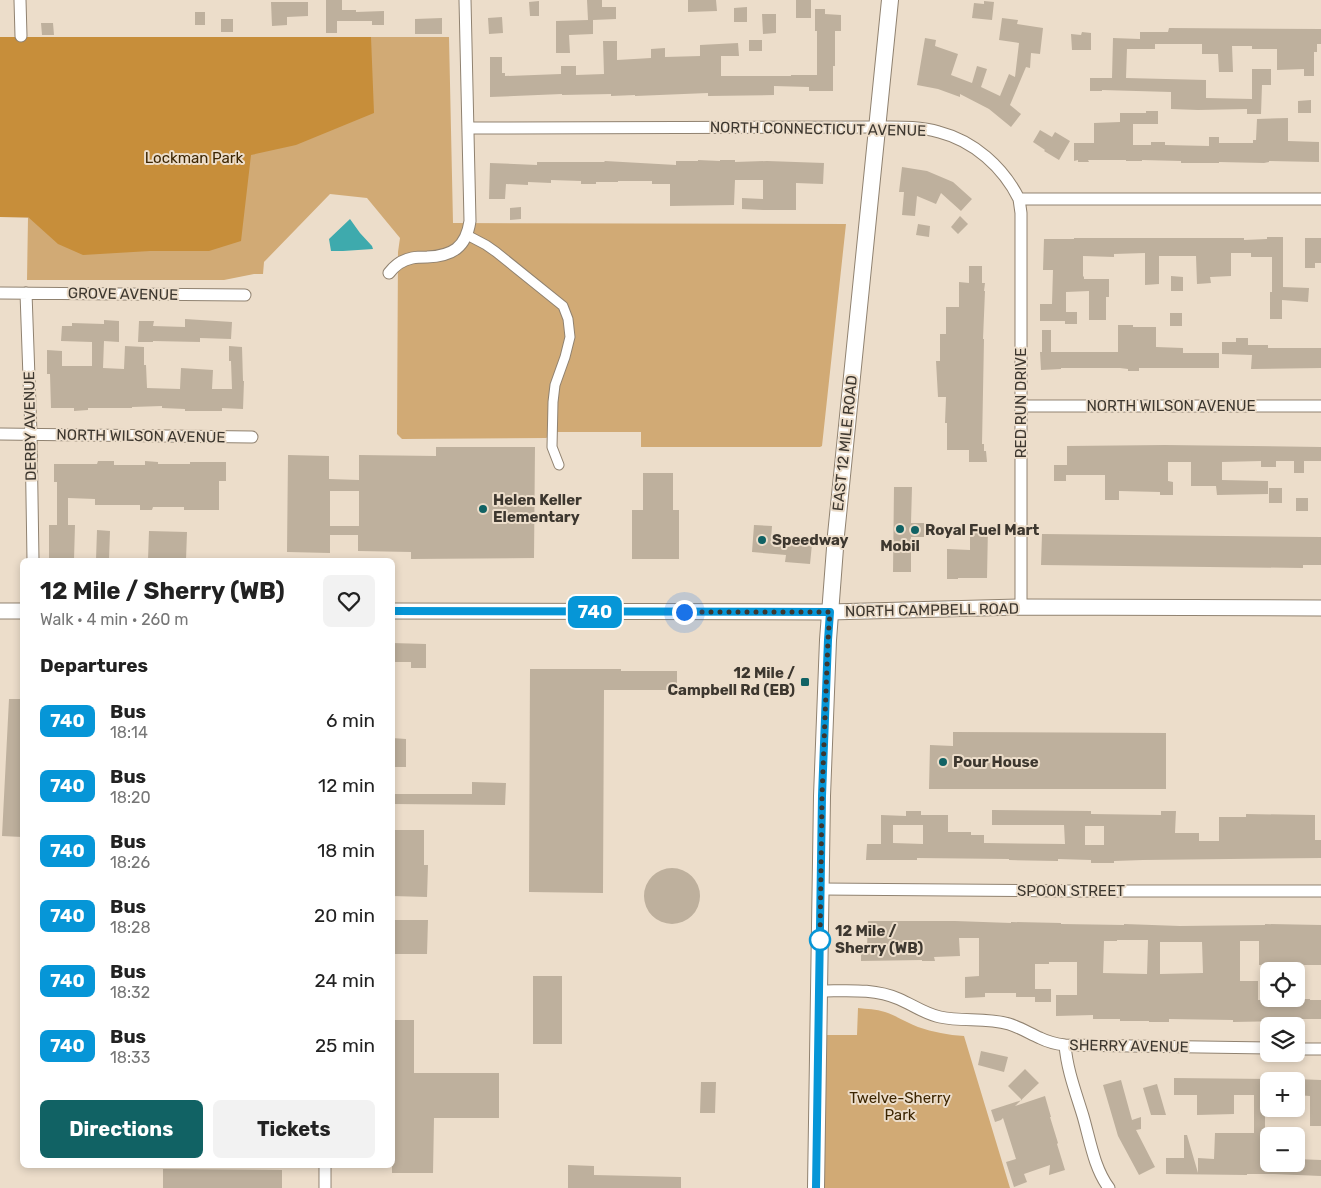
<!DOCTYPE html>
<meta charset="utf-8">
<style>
body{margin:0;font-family:Rubik,sans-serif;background:#f2f2f2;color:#222;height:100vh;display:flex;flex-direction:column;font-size:19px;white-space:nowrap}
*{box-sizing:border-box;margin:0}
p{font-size:16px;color:#767676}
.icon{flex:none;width:28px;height:28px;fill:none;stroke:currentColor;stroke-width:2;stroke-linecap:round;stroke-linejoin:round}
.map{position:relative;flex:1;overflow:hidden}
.panel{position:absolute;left:20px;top:558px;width:375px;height:610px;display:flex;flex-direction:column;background:#fff;border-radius:8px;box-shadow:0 2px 8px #0003}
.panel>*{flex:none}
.badge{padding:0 10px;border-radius:8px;font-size:18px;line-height:32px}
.tools{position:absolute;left:1260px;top:962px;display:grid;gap:10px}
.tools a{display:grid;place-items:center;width:45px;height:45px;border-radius:8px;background:#fff;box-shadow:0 2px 8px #0003;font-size:25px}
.you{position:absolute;width:25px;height:25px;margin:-12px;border:4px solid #fff;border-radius:50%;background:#1a73e8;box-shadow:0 0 0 8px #1a73e833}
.map>.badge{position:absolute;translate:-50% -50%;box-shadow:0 0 0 2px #fff}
h2{padding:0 20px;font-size:19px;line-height:45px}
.round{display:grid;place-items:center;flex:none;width:52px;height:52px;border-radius:8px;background:#f2f2f2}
.head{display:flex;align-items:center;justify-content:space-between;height:85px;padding:0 20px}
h1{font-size:24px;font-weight:700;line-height:38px}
.cta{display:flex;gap:10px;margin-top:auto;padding:10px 20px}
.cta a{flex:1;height:58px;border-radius:8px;background:#116264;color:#fff;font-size:20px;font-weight:700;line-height:58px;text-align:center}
.cta a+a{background:#f2f2f2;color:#222}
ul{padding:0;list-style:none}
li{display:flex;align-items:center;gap:15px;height:65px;padding:0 20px}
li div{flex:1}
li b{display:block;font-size:19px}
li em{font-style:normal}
li .badge{min-width:55px;font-weight:700;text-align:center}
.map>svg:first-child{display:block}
.green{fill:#d1aa75}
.forest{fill:#c78e3a}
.water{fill:#3eaaad}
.building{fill:#beb09d;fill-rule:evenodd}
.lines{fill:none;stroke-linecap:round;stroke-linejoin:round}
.pedestrian-casing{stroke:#908270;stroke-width:11}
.minor-casing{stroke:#908270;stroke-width:13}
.tertiary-casing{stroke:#908270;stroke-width:17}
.secondary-casing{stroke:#908270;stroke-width:18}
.pedestrian{stroke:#fff;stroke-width:9}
.minor{stroke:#fff;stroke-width:11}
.tertiary{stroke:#fff;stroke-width:15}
.secondary{stroke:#fff;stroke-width:16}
.line-casing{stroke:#fff;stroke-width:11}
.line{stroke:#0696d7;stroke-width:8}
.walk{stroke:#3d372f;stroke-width:5;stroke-dasharray:0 9}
.poi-dot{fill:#116264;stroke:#ecddca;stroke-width:2}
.stop-dot{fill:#fff;stroke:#0696d7;stroke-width:2.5}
.labels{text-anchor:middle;stroke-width:4;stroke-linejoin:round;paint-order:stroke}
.street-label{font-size:15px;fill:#3d372f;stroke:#ecddca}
.park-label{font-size:15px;fill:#3c2501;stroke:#ecddca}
.poi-label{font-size:15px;font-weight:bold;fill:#3d372f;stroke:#ecddca;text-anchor:start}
.stop-label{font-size:15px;font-weight:bold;fill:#3d372f;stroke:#ecddca;text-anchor:start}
</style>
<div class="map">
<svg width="1321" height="1188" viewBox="0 0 1321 1188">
<rect width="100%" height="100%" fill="#ecddca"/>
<path class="green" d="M0,37H449L453,223L846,224L822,446L820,447H641V432H557L546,438L402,439L397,434L398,252L400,238L367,198L330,194L264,262L263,274H254L224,280H27L28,218L0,217Z
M858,1008C867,1009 876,1009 885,1012C897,1016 907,1023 918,1027C933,1032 948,1035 964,1036L1010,1188H818L820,1035H857Z"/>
<path class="forest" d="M0,37H371L374,113L296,145L251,155L241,241L209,251H150L83,255L58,244L28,217H0Z"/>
<path class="water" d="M350,219L360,233L372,246L373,249L343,251H331L329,239Z"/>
<path class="building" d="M326,0H342V10H356V12L384,11V25H372V21H337V33H326Z
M587,0H602V7H616V19L593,20V34L569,35L570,53H556V21L588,20Z
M688,0H716L717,11L688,12Z
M796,0H811V18H796Z
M539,1V16H530L529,2Z
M984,1L994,2L992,20L972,18L974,3L984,4Z
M271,2H308V16L287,17V25L272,26Z
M747,7V22H734V8Z
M815,9H825V14L841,15V31H835V66H833V91H809V87L774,86V95L708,96V93L635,96V95L611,96V94L562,95V94L490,97V57H502V73H505V76L561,74V66H576V75L604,74L603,41H617V60L651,58V49L665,48V57L700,56V45L738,43L739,56H721V76H791V75H817V31H815Z
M195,12H205V25H195Z
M762,14H776V33L763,34Z
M502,17L503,33L489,34L488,18Z
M442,18V34H415V19Z
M1002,18L1018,20L1017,24L1043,28L1040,54L1031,53L1030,68L1026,67L1010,105L1021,114L1011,127L989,109L960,94V97L938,89L917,85L925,38L936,40L935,46L958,54L951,75L972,83L977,66L987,69L981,87L1000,96L1009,74L1015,77L1019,43L999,40Z
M221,19H233V32H221Z
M41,23H53L54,35H42Z
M1169,28L1321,29V44H1317V52H1314V76H1304V69L1277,70V49H1252V46H1232L1233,72H1219L1218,54H1202V44H1155V49H1127L1126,78L1206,80V98L1252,99V69H1271V85H1262L1261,114H1247V109L1198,110L1171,109V92L1102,90V91H1090V78H1112L1113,38L1140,39V32H1168Z
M1082,32L1091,33V50H1072L1071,34L1081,35Z
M749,40H762V51H749Z
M1311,100V113H1298V101Z
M1146,111H1158V124H1133V145H1151V142H1165V145L1209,146V137H1219V143H1253V140H1256L1257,119L1288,118V141L1319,142V162L1269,161V162L1264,163L1219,162V163H1181V161L1142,160V161H1126V160H1088L1089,162H1078V160L1074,161V143H1094V123L1120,122V113H1146Z
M1040,130L1052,137L1055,132L1070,141L1059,160L1044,151L1045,150L1033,142Z
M698,160L720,161V160H735V162L767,161L824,163L823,184L796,183V210H763L742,209V198L763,199V180H735L734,205L670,206V184H652V181H618V182H596V184H581V181L551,180V183L528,182V185L506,184L505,199H489L490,163L537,165V162H604L605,161L676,165V161H698Z
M902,167L927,171L953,182L972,199L961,211L941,193L936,204L917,196L915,216L902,215L904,192H899Z
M521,207V219L510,220V208Z
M960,216L968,224L958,234L951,227Z
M918,224L930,226L929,237L916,235Z
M1267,237H1283V287L1309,288L1308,302L1282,300V319H1270V292H1272V257H1251V253H1231V276L1210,277L1211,283L1197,284L1196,256H1159V284L1145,285V253L1114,254V257L1083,256V277L1084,276V279H1109V297H1106V320H1089V291L1066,292V312H1077V324H1065V321H1040V304H1052L1053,270H1043L1044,239H1074V238H1244V240L1267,239Z
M1305,238H1321V263H1315V268H1305Z
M969,266H982V283H985L984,291H985L983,339H984L982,444H984V451H986L987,462H969V450H947V423H945L946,397H938L936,361H940V334H946V307H959V282L969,283Z
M1171,276L1183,277V291H1171Z
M1170,313H1182V326H1170Z
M185,319L232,322L231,339L200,338V342L153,341V342H138L139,321H154L153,326L185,327Z
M104,320L119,321V342L104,341L103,368L124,369L125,346L144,347V365H146L147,388L180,389L181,368L213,370L212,389H232L231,361H229V346L242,347L243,381H244L243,409L222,408V411H185V409L162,408V406L132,407V408H88V410L74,411V408H51L50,374H47V350L62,351V366H92V342L61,341L62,326H72V323L104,324Z
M1118,325H1133V327H1156V347L1183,348V353H1219V368H1139V371H1128V369L1120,368H1061V369L1041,370L1040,352H1042V330H1051V352H1118Z
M1236,338H1248V345H1268V348H1321V368L1251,369L1252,355L1222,354V342H1236Z
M1165,445L1321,447V461H1304V473H1294V461H1276V467H1261V461L1222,462V480L1268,481V494L1217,495L1216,486H1191V462H1168V481L1173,482V495H1160V492L1119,491V500H1105V475H1066V481H1054V465H1067V446Z
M436,447H535L534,558L411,559V552L358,551V535H330V553L287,552L288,455L329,456V479L359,480V455L436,456ZM330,491H359V526H330Z
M98,461H114V465H145V461L158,462V464H190V462H226V481H219V510H184V507H153L152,510H140V505H95V499L68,498V525H75L74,560H49V525H57V482H54V464H97Z
M643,473H673V510H679V559H632V510H643Z
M894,487H912L911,523H924V537H911V572H893Z
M1269,488H1282V503H1269Z
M1296,498H1308V511H1296Z
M754,525L772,526L771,540L812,544L810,564L785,562L786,555L752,552Z
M970,526H988L987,578H958V579H947V549L970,550Z
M97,530L110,531L109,560H96Z
M149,531L187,532L186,560H148Z
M1042,534L1321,537V565H1303V568L1041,565Z
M392,643L426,644V668H411V662H392Z
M530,669H621V671H677V690H604L603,893L529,892Z
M9,699H22V837L2,836Z
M953,732L1166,733V789H929L930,745L953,746Z
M392,738L406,739V767H392Z
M472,782L506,783L505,805L392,804V794H472Z
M992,810L1091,811V814L1161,815V811H1176L1175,833H1199V841H1219V817H1246V814L1315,815V840H1321V858L1143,860L1114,861V863H1091V860L1058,859V861L1009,860V859L917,858V860H866L867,844H881V815L906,816V811H921V815H948V832H971V835H984V843L1065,844L1064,825H992ZM893,825H923V844L893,843ZM1085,826H1104V845H1085Z
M392,830H424V865H428L427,897L392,896Z
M644 896a28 28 0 1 1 56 0a28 28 0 1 1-56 0Z
M392,920H428L427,954H392Z
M868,921H955L1011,923V922L1061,923V924L1124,925V924L1180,926L1265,925V924L1321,925V965H1259V941H1240V981H1258V1000H1288V999H1310V1000H1321V1019H1281V1021L1233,1022V1020L1169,1019V1022H1149V1021H1120V1019H1093V1015L1056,1016V995H1077V962H1049V964H1035V997H1016V993H985V997L965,998V977L979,976V938H959L960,956L934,957L935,961H922V960L861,961V947H867ZM1117,940H1148L1147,974L1103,973L1104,941H1117ZM1160,942H1202L1203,973L1160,974Z
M533,976H562V1044H533Z
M1035,989H1051V1002H1035Z
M392,1020H414V1073H499V1118H434L433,1173H392Z
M981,1051L1008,1057L1004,1072L978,1065Z
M1025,1069L1039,1083L1015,1106L1045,1096L1051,1117H1050L1058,1143L1057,1144L1065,1170L1049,1175L1050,1165L1024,1174L1027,1182L1014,1187L1006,1162L1016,1159L1003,1118L1001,1120L995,1122L991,1110L1022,1100L1008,1086Z
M1174,1078L1269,1079V1095H1265V1136H1269V1164H1296V1159L1321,1160V1176L1274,1174H1247V1175L1166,1174V1158H1184V1135H1187L1198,1173V1158L1214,1159L1215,1133H1254V1095H1234V1114L1197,1115V1095H1174Z
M1296,1079L1321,1080V1126H1310V1096L1296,1095Z
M1121,1080L1132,1120L1141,1117V1129L1136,1130L1155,1167L1139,1175L1118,1136L1103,1085Z
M701,1082H716L715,1113H700Z
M1157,1084L1166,1115H1151L1143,1088Z
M568,1165L594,1166V1175L681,1177V1188H568Z
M163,1169L282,1170V1188H163Z"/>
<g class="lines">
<g class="pedestrian-casing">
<path id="pedestrian" d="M467,235L486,245L496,252L563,306L568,319L570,337L565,357L555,385L553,402L552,447L559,465"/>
</g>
<g class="minor-casing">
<path id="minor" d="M20,0L21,36
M468,128L878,127C898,127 919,126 939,132C974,141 1003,167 1019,199H1321
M1019,199L1021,213V607
M389,273C395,265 402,260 412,258C417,257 422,257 427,257C452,256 466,248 470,221L465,0
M0,293L245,295
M26,293L31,434L33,560
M1021,406H1321
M0,434L252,437
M821,889L1072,891H1321
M820,991C846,991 873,988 899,999C913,1005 925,1014 940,1017C963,1022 986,1017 1009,1024C1019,1027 1029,1033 1040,1038C1048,1042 1056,1044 1065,1045L1269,1048
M1065,1045C1067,1070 1076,1093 1083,1116C1090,1140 1094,1168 1109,1188
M1296,1049H1321
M325,1188V1165"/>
</g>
<g class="tertiary-casing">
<path id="tertiary" d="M0,611H22
M392,611L830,612L1021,607L1321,608"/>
</g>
<g class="secondary-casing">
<path id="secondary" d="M816,1188L822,796L828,640L836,535L890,0"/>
</g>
<use href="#pedestrian" class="pedestrian"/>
<use href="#minor" class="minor"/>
<use href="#tertiary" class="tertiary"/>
<use href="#secondary" class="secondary"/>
</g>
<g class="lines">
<g class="line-casing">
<path id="line" d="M392,611L830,612L828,640L822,796L816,1188"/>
</g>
<use href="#line" class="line"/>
<path class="walk" d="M684,612H830L828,640L822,796L820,940"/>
</g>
<g class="poi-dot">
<circle cx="483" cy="509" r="5"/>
<circle cx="900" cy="529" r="5"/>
<circle cx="915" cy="530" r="5"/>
<circle cx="762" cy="540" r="5"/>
<rect x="800" y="677" width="10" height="10" rx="2.5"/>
<circle cx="943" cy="762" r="5"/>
</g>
<circle class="stop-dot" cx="820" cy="940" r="10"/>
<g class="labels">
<g class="street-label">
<text transform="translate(818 129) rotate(1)" y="5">NORTH CONNECTICUT AVENUE</text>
<text transform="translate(123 294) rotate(1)" y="5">GROVE AVENUE</text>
<text transform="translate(1021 403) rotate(-90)" y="5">RED RUN DRIVE</text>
<text x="1171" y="411">NORTH WILSON AVENUE</text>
<text transform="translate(30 426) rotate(-91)" y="5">DERBY AVENUE</text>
<text transform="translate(141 436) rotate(1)" y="5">NORTH WILSON AVENUE</text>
<text transform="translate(845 443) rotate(-84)" y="5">EAST 12 MILE ROAD</text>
<text transform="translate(932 610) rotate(-1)" y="5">NORTH CAMPBELL ROAD</text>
<text x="1071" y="896">SPOON STREET</text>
<text transform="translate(1129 1046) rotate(1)" y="5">SHERRY AVENUE</text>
</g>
<g class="park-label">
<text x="194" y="163">Lockman Park</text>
<text x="900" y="1103">Twelve-Sherry<tspan x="900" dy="17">Park</tspan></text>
</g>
<g class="poi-label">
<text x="493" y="505">Helen Keller<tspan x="493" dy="17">Elementary</tspan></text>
<text x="925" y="535">Royal Fuel Mart</text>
<text x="772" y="545">Speedway</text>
<text x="900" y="551" text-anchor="middle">Mobil</text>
<text x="795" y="678" text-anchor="end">12 Mile /<tspan x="795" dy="17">Campbell Rd (EB)</tspan></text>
<text x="953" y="767">Pour House</text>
</g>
<g class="stop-label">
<text x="835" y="936">12 Mile /<tspan x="835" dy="17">Sherry (WB)</tspan></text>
</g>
</g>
</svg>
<div class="tools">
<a><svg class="icon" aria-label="locate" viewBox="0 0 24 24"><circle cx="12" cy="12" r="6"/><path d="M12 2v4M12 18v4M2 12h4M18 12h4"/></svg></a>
<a><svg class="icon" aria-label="layers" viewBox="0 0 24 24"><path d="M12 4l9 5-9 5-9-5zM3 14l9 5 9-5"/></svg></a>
<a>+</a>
<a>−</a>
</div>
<div class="you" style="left:684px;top:612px"></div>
<b class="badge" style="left:595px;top:612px;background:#0696d7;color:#fff">740</b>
<section class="panel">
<div class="head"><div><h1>12 Mile / Sherry (WB)</h1><p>Walk · 4 min · 260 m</p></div><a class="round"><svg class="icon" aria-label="heart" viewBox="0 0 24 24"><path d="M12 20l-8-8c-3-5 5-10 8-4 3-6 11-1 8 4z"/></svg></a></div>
<h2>Departures</h2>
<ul>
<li><span class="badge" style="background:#0696d7;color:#fff">740</span><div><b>Bus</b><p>18:14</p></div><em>6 min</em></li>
<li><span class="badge" style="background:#0696d7;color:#fff">740</span><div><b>Bus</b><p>18:20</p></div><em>12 min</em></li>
<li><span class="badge" style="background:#0696d7;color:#fff">740</span><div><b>Bus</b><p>18:26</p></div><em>18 min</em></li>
<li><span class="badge" style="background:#0696d7;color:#fff">740</span><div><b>Bus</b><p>18:28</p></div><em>20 min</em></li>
<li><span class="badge" style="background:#0696d7;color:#fff">740</span><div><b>Bus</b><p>18:32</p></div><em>24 min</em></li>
<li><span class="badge" style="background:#0696d7;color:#fff">740</span><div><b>Bus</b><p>18:33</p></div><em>25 min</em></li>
</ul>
<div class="cta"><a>Directions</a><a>Tickets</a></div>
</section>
</div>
